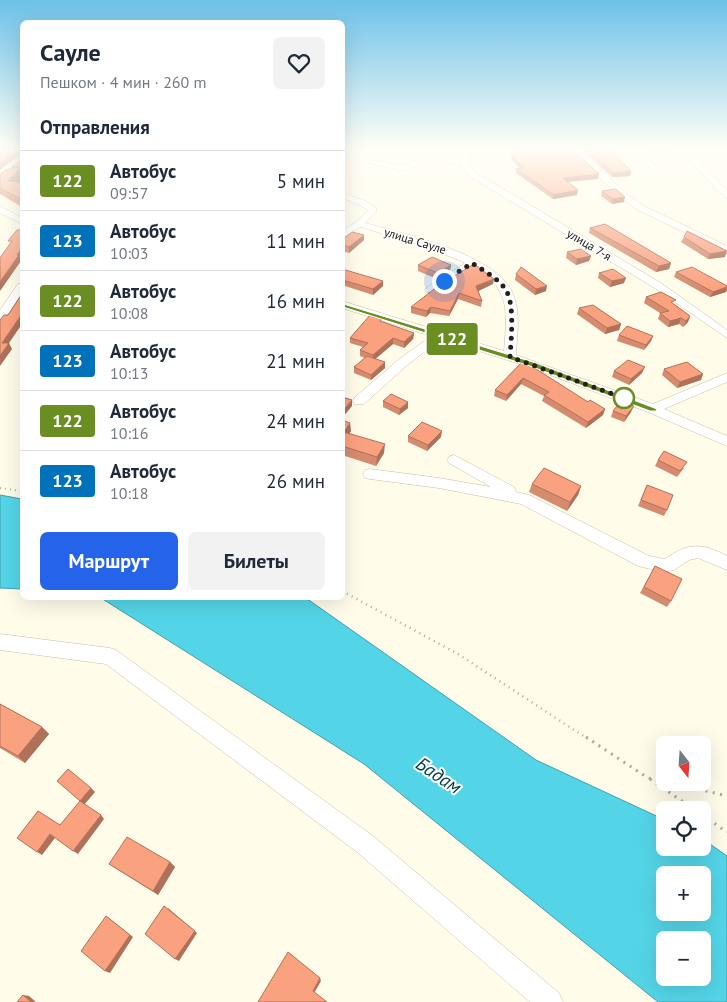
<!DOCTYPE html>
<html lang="ru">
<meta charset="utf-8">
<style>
body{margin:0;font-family:"PT Sans",sans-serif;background:#f2f2f3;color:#1f2937;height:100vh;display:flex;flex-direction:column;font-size:19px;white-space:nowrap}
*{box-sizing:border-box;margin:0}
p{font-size:16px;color:#747a83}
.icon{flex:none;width:28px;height:28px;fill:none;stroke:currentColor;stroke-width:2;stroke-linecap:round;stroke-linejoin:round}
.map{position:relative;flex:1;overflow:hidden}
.panel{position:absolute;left:20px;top:20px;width:325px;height:580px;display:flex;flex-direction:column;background:#fff;border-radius:8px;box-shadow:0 5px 20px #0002}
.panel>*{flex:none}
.badge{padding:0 10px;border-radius:4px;font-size:18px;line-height:32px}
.needle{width:32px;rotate:163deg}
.fabs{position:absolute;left:656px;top:736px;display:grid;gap:10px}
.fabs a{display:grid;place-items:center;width:55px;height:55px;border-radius:8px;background:#fff;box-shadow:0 5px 20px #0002;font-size:25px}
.you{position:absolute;width:25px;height:25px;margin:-12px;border:4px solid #fff;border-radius:50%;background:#1a73e8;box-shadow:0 0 0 8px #1a73e833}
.map>.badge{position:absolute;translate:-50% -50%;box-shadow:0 0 0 2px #fff}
h2{padding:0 20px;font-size:19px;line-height:45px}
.round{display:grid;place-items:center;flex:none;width:52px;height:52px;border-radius:8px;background:#f2f2f3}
.headline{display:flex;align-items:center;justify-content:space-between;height:85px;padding:0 20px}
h1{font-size:24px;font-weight:700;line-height:38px}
.action{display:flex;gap:10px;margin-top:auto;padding:10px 20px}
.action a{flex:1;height:58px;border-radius:8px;background:#2563eb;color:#fff;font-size:20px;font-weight:700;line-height:58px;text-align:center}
.action a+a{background:#f2f2f3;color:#1f2937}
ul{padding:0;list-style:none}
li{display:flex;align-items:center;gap:15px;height:60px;padding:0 20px;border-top:1px solid #e0e1e3}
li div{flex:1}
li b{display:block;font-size:19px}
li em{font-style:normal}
li .badge{min-width:55px;font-weight:700;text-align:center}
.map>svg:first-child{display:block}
.water{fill:#53d5e7;stroke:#459fa9;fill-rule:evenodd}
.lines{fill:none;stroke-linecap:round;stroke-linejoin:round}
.minor-casing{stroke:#c5c0a4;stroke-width:1}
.path-far2{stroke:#aba99a;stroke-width:2;stroke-dasharray:1 4;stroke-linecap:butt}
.path-far1{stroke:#aba99a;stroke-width:2.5;stroke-dasharray:1 4.5;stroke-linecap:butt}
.path{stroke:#aba99a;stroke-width:3;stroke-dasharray:2 5.5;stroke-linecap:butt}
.minor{fill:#fff;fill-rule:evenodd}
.wall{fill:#d78b6e}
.shaded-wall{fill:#af715a}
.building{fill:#faa280;stroke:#af715a}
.line{fill:#6b8e23;stroke:#fff}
.walk{stroke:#232117;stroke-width:5;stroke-dasharray:0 9}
.stop-dot{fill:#fff;stroke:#6b8e23;stroke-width:2.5}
.labels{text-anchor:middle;stroke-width:4;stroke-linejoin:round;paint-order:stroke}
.far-street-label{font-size:12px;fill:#232117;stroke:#fff}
.near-water-label{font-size:19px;font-style:italic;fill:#003f46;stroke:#fff}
</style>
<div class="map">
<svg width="727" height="1002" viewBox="0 0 727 1002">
<rect width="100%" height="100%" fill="#fffcea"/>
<path class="water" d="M0,495L22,499V589L0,588Z
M101,598H306L536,760L665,820V848H702L703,839L727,856V1002H658L364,764ZM665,875H702V912H665ZM665,940H702V978H665Z"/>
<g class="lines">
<g class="minor-casing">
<path id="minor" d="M462,149H470L468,164L475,172L661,283L727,330V338L653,287L469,176L461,166L434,158L403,171L353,159L357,157L402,166L433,154L461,161Z
M569,149H578L628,195L644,206L727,246V253L638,210L622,199Z
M686,149L727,190V198L724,197L683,154L647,157L657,168L653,170L639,157L644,153Z
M342,193L366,201L376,208V212L365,223C404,234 497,254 513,294C521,313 517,335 516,355L653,404L727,373V382L664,409L727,436V446L648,412L529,367L441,339L406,366L364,404H354L353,401L354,398L398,360L431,336L342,308V301L504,351C507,313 511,287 473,267L434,292H426L425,290L426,288L465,263L459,260L414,243L360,227L342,238V231L356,222L368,210L360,205L342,198Z
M0,206L22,218V224L0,213Z
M22,283V293L4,320L0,321V310L18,284Z
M454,455L514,487L516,492L529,495L649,556L665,559C689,542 702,543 727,556V570L698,558L689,560L674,570L663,572L638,566L521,504L439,488L370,479L365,478L363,474L365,470L370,469L439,478L491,487L449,463L447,460L449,457Z
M0,634L110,648L116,650L373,836L559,993L563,1002H530L357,852L106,664L0,650Z"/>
</g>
<path class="path-far2" d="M0,488L22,491"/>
<path class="path-far1" d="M342,591L458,654L588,739"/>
<path class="path" d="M586,737L648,778L665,782
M650,779L695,810
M669,782L727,796
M702,815L727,832"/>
<use href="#minor" class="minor"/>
</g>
<path class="wall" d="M5,149H22V178L18,182H22V207L0,194V175L5,170L12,168L11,167L22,160V155L18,156L0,170V154Z
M512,149H572L598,179L567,182L577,195L553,199L516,173V169L519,168L511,159V155H513Z
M581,149H609L631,171L630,176L612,177Z
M602,191L624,202L612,204L601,196Z
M590,228L671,263L669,269L656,272L589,233Z
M684,237L725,257L708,259L681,242Z
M342,240H364L349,253L342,251Z
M567,252L591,256L589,261L576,265L566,258Z
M418,265H451L450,270L437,279L418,271Z
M342,269L383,281V286L373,295L342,285Z
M676,272L727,286V290L726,292L710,297L674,277Z
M599,273L624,283L610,287L598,278Z
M516,274L546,291L535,295L515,280Z
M493,284L478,291L482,301L481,307L458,299L449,316L430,313L426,317L411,313V307Z
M646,297L674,304L690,316L688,322L683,327L679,324L668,327L658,319L660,313L644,303Z
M579,308L621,324L619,330L605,334L577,314Z
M414,333L413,339L404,348L393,344L375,359L385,368L371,380L354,373V367L365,358L360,356V350L363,347L350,343V338Z
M619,335L653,336L651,341L644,350L617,341Z
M522,362L588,402L605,409L603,415L586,428L542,401L544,396L521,384L506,401L494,396L495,390Z
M664,369L701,380L677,388L662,375Z
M614,371L642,373L629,385L612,377Z
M383,401L408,408L399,415L383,407Z
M613,411L631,412L624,422L611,417Z
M342,420L351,431L349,433L384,453L376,466L342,455Z
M408,436L441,437L427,451L408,442Z
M658,460L684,468L677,477L655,466Z
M532,484L581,486L578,495L567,511L529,492Z
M647,485L667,510L664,516L638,506Z
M655,566L671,601L667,607L640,593Z
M0,704L42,727L49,734L25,763L0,748Z
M170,862L175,867L158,895L115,868L109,864Z"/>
<path class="shaded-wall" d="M21,151L22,155L18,156L0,170V164L16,152Z
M22,167V178L11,189L8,181Z
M631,171L630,176L612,177L613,173Z
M599,174L598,179L562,182L563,178Z
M578,190L577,195L553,199L554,195Z
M625,197L624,202L612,204L613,199Z
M364,235V240L349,253V247Z
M22,248V257L21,260V261L0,291V282L17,255Z
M727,251L725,257L708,259L710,254Z
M591,256L589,261L576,265L577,259Z
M671,263L669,269L656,272L659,266Z
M451,265L450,270L437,279L438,273Z
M626,278L624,283L610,287L612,281Z
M494,279L493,284L476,292V286Z
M383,281V286L373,295V289Z
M547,286L546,291L535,295L536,289Z
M727,287L726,292L710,297L713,292Z
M459,293L458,299L449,316L450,311Z
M431,307L430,313L426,317L427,311Z
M22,314V324L9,343L12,349L0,366V356L2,343Z
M690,316L688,322L683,327L686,321Z
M681,318L679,324L668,327L670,321Z
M621,324L619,330L605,334L607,328Z
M414,333L413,339L404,348V342Z
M653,336L651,341L644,350L646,345Z
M393,338V344L373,361V355Z
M385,362V368L371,380V375Z
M645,367L642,373L629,385L631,379Z
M703,374L701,380L677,388L680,382Z
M523,378L521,384L506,401L507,395Z
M352,400V406L342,418V412Z
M408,402V408L399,415L400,409Z
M634,406L631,412L624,422L626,416Z
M605,409L603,415L586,428L588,422Z
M350,423L351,431L344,440V432Z
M442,431L441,437L427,451L428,445Z
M385,444L384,453L376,466L377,457Z
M581,486L578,495L567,511L570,502Z
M42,727L49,734L25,763L18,756Z
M91,788L95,792L84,805L80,801Z
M101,815L104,819L78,854L73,851Z
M50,834L55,838L42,855L37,852Z
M170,862L175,867L158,895L153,891Z
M168,908L197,933L179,961L175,959Z
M106,916L133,937L110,973L105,971Z
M320,978L321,981L314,993L313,991Z
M23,995L29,996L36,1002H31Z"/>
<path class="building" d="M5,149H22V166L17,167H11L22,160V153L21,151L16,152L0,164V154Z
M513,149H572L599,174L563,178L578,190L554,195L516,169L524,168L511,155H514Z
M587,149H609L631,171L613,173Z
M22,166V167L8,181L22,182V200L0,188V175L5,170Z
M616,189L625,197L613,199L602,191Z
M605,224L671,263L659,266L590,228Z
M17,230H22V248L17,255H19L0,282V258L12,241H8Z
M687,231L727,251L710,254L684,237Z
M352,232L364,235L349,247L342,245V240Z
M581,249L591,256L577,259L567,252Z
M432,257L451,265L438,273L418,265Z
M474,264L494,279L476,286L482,301L459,293L450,311L431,307L427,311L411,307L438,286Z
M521,267L547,286L536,289L516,274Z
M692,267L727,286V287L713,292L676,272Z
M342,269L383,281L373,289L342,280Z
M613,269L626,278L612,281L599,273Z
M661,292L676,300L671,302L690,316L686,321L681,318L670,321L660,313L669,311L646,297Z
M22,294V314L2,343H9L0,356V320L4,315H8Z
M593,305L621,324L607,328L579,308Z
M371,314L383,317L380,321L414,333L404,342L393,338L373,355L360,350L368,343L350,338Z
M627,326L653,336L646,345L619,335Z
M367,356L385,362L371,375L354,367Z
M628,360L645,367L631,379L614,371Z
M522,362L533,367L588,402L590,400L605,409L588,422L544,395L549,392L523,378L507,395L495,390Z
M687,362L703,374L680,382L664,369Z
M391,394L408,402L400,409L383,401Z
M342,397L352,400L342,412Z
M621,401L634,406L626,416L613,411Z
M342,420L350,423L344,432L385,444L377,457L342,446Z
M422,422L442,431L428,445L408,436Z
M664,451L687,462L680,471L658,460Z
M544,468L581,486L570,502L532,484Z
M647,485L673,495L667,510L641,500Z
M655,566L682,579L671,601L644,587Z
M0,704L42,727L18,756L0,746Z
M68,769L91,788L80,801L57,781Z
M80,801L101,815L73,851L50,834L37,852L17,838L38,811L60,825Z
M127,837L170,862L153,891L109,864Z
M164,906L195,931L175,959L145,934Z
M106,916L130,935L105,971L81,951Z
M288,952L320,978L313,991L327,1002H258Z
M23,995L31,1002H17Z"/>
<linearGradient id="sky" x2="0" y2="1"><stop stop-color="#6cc1e8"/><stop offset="0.51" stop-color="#fffef6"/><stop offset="1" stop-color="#fffef6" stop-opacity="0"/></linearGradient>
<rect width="727" height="290" fill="url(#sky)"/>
<path class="line" d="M340,303L536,363L657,409L656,411H650L530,366L340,306Z"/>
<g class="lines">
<path class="walk" d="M444,281L472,263C484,271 498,278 506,290C515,306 511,339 510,357L624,398"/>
</g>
<circle class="stop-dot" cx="624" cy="398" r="10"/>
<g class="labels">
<g class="far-street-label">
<text transform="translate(415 241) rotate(17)" y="4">улица Сауле</text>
<text transform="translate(589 245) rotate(31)" y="4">улица 7-я</text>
</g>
<g class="near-water-label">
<text transform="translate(439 775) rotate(34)" y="7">Бадам</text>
</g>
</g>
</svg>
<div class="fabs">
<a><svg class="needle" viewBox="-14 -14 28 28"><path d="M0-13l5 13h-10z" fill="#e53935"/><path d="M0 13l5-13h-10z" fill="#747a83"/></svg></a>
<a><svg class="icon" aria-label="locate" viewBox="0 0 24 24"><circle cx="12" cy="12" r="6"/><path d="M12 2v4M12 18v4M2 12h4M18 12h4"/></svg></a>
<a>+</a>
<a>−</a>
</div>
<div class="you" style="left:444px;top:281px"></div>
<b class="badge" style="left:452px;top:339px;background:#6b8e23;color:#fff">122</b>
<section class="panel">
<div class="headline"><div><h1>Сауле</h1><p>Пешком · 4 мин · 260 m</p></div><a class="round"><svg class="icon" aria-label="heart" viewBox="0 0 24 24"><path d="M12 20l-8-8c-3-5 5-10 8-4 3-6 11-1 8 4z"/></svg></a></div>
<h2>Отправления</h2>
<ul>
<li><span class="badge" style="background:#6b8e23;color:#fff">122</span><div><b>Автобус</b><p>09:57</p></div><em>5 мин</em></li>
<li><span class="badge" style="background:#0072bc;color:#fff">123</span><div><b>Автобус</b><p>10:03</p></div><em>11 мин</em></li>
<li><span class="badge" style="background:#6b8e23;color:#fff">122</span><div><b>Автобус</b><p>10:08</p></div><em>16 мин</em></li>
<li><span class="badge" style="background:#0072bc;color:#fff">123</span><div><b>Автобус</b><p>10:13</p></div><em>21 мин</em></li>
<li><span class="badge" style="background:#6b8e23;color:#fff">122</span><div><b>Автобус</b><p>10:16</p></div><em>24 мин</em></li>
<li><span class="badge" style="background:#0072bc;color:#fff">123</span><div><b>Автобус</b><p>10:18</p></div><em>26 мин</em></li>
</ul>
<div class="action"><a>Маршрут</a><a>Билеты</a></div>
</section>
</div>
